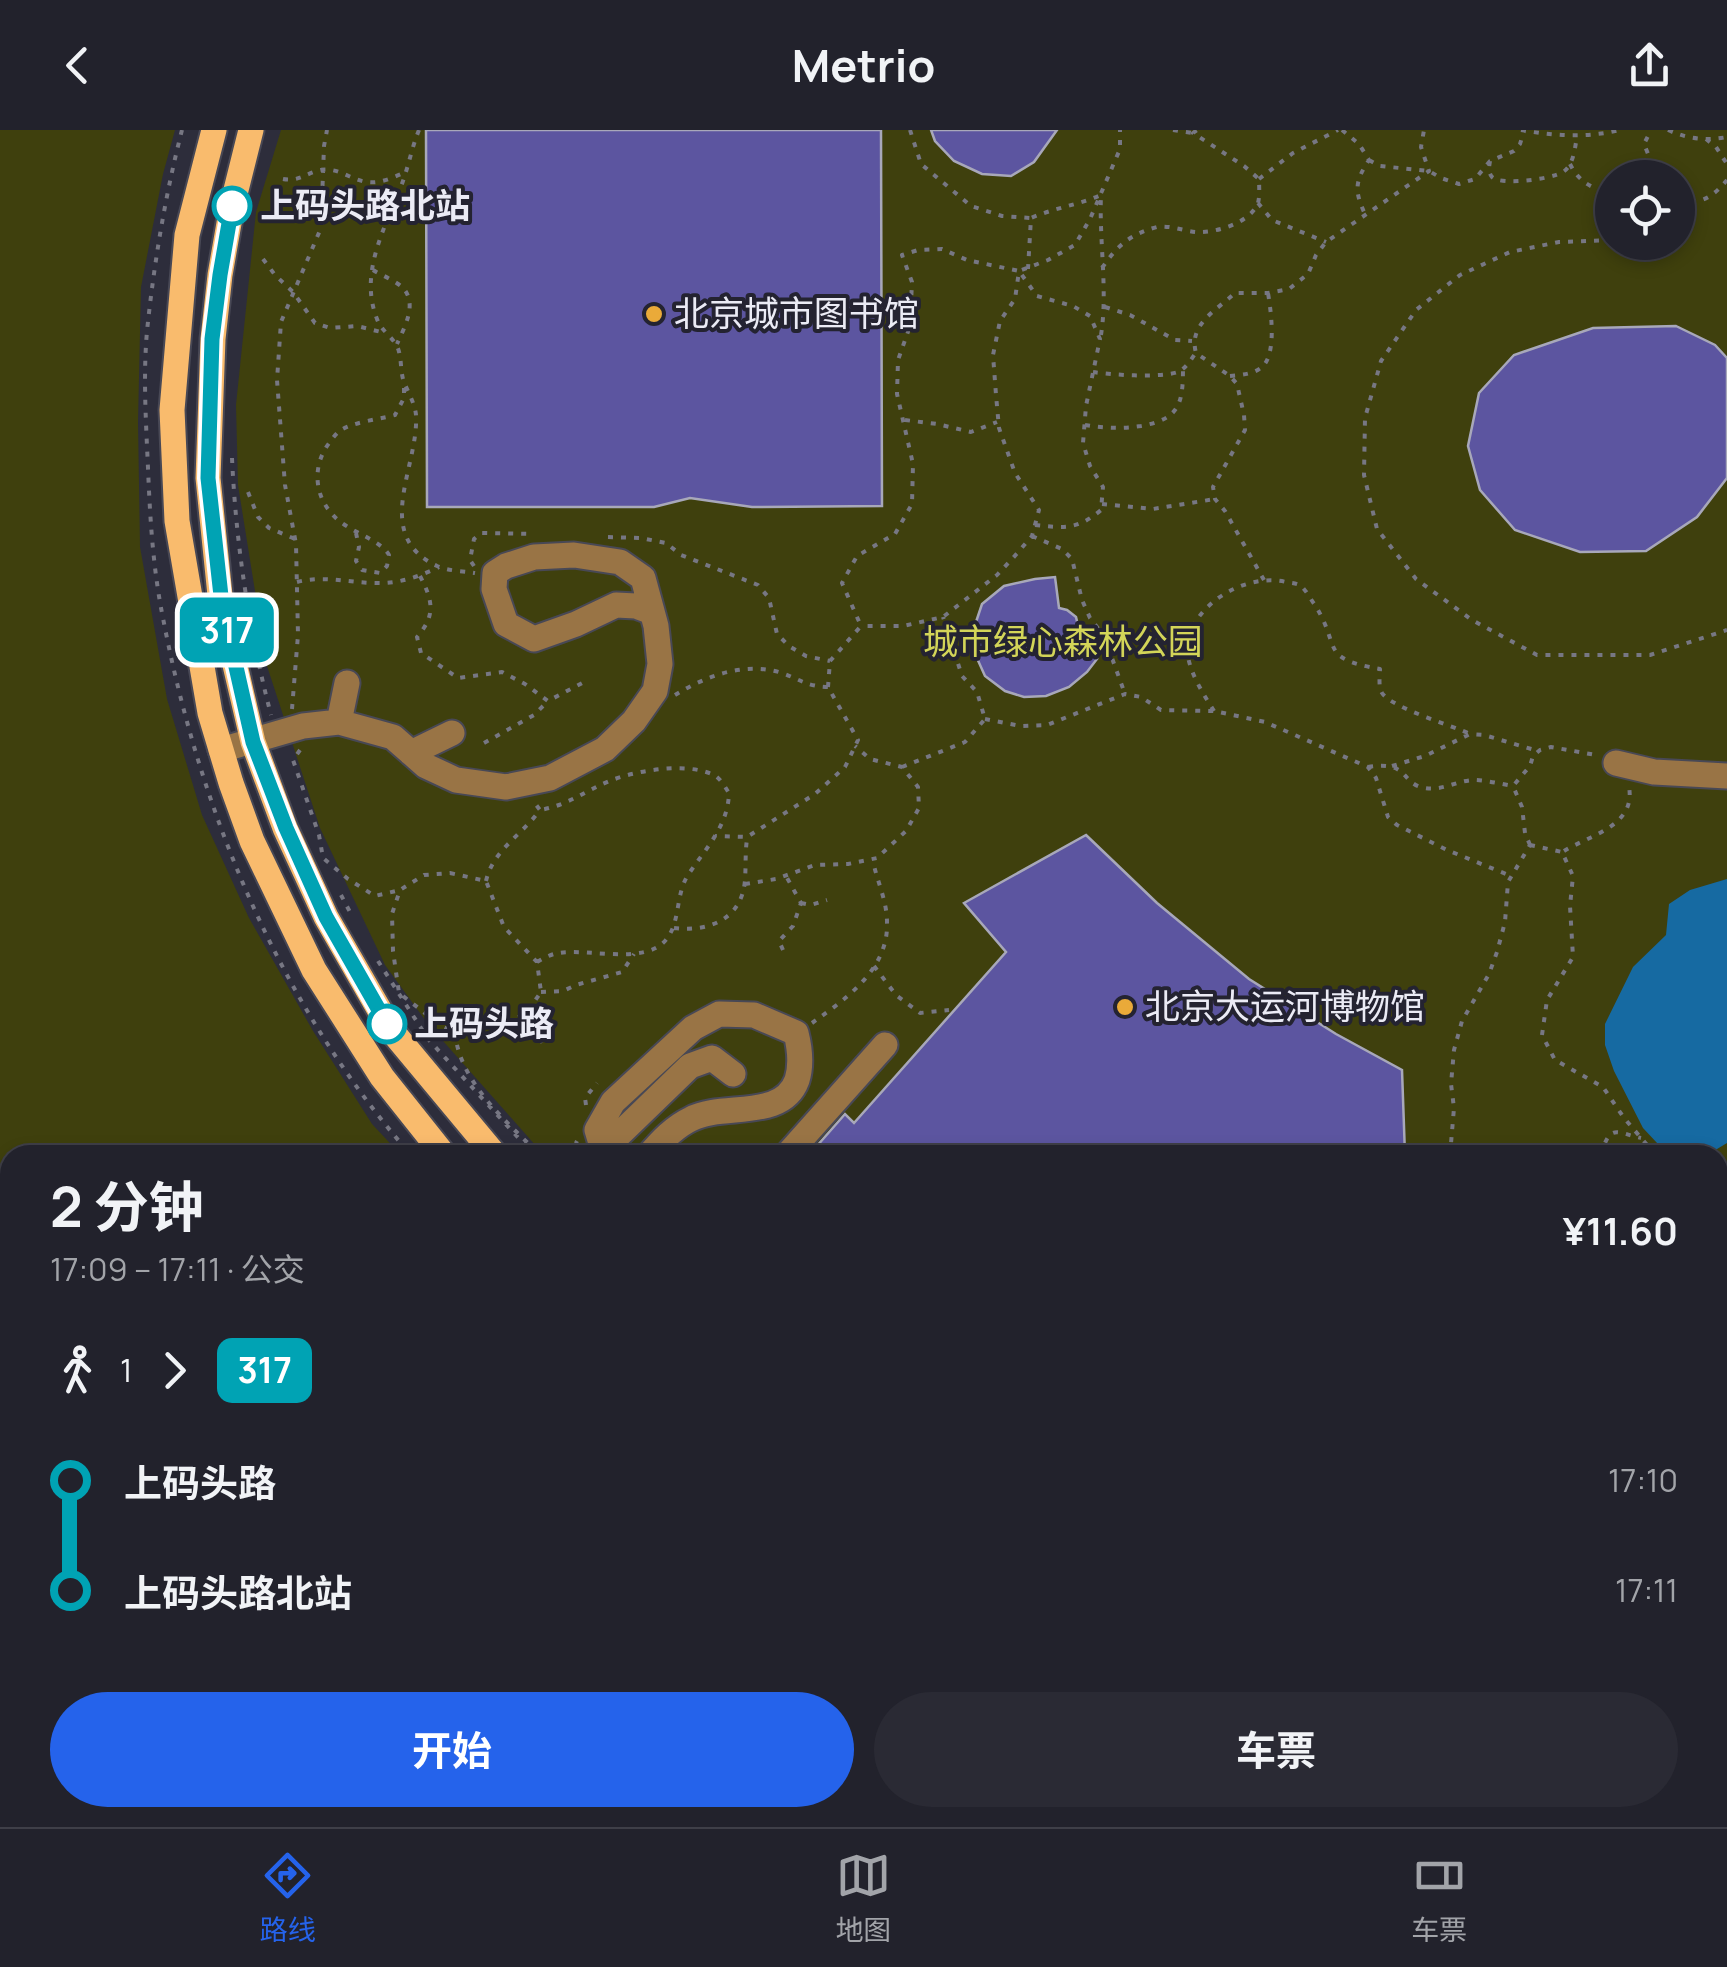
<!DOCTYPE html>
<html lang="zh">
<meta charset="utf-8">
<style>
body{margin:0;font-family:Manrope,"Noto Sans SC",sans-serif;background:#2a2a34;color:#f1f3f6;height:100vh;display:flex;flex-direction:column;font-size:38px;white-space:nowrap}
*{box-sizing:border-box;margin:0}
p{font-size:32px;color:#a2a4a9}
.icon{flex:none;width:55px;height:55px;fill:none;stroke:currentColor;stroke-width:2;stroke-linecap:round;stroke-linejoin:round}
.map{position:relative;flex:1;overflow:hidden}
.drawer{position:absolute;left:0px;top:1015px;width:1728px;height:682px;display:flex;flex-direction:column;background:#22222c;border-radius:30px 30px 0 0;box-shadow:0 5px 15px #0003,0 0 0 2px #3f3f48}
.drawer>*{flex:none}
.badge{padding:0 20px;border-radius:15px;font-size:35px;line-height:65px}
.fabs{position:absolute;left:1595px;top:30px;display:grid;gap:20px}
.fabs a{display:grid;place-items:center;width:100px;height:100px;border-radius:50%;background:#22222c;box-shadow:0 5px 15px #0003,0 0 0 2px #3f3f48;font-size:50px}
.map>.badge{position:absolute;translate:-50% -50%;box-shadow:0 0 0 5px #fff}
.legs{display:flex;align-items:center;gap:15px;height:110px;padding:0 50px;font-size:32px}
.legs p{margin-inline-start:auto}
.head{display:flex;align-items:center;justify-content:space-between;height:170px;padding:0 50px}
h1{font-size:55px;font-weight:700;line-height:75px}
.primary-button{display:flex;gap:20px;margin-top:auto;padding:20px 50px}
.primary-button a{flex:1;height:115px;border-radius:60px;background:#2563eb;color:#fff;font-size:40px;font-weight:700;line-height:115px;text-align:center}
.primary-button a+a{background:#2a2a34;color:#f1f3f6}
ul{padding:0 50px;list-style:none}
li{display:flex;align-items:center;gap:35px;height:110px;font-size:38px}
li i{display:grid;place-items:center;width:15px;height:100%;margin:0 12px;background:currentColor}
li i::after{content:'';width:25px;height:25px;margin:-12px;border:8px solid;border-radius:50%;background:#22222c}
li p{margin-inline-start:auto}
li:first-child i{background:linear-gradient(#0000 50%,currentColor 0)}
li:last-child i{background:linear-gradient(currentColor 50%,#0000 0)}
header{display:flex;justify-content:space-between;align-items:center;height:130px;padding:0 50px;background:#22222c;font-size:45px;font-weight:700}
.menu{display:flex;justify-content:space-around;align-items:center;height:140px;border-top:2px solid #3f3f48;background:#22222c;font-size:28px;color:#a2a4a9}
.menu a{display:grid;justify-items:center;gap:5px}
.menu .selected{color:#2563eb}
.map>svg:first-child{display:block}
.green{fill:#3f400d;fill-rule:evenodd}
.water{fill:#166aa2}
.building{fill:#5c55a0;stroke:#a8a8ba;stroke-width:2.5}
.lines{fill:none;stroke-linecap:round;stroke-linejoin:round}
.minor-casing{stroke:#484855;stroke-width:29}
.major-casing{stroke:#484855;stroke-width:29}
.path{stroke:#777783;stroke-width:4;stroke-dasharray:5 8;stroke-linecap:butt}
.minor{stroke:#997445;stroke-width:25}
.major{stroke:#f9bb6d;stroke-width:25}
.line-1-casing{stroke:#fff;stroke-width:22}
.line-1{stroke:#00a3b4;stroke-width:15}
.stop-1-dot{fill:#fff;stroke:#00a3b4;stroke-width:5}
.poi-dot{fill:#eaaa39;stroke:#242331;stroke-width:4}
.labels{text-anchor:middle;stroke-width:8;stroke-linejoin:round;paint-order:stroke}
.stop-label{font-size:35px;font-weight:bold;fill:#ebebf5;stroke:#242331;text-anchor:start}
.poi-label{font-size:35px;fill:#ebebf5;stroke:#242331;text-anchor:start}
.park-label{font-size:35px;fill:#d3d558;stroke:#242331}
</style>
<header><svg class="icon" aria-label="back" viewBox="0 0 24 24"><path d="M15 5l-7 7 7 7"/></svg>Metrio<svg class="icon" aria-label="share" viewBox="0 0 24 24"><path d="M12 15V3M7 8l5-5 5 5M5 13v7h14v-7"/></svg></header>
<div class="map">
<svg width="1727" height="1697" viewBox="0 0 1727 1697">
<rect width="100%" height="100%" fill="#2d2d3b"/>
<path class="green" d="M0,0H175L163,44L141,157L138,292L140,417L167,569L202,685L249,788L313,901L372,994L401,1025H10V1688H725L463,1697H0Z
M281,0H1727V1697H921L919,1688H1718V1025H544L428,894L385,835L320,698L267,536L238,355L236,275L256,82ZM1612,48H1678V112H1612Z"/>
<path class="water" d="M1727,749V1013L1707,1025L1688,1024L1658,1014L1643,998L1614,941L1605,915V894L1633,837L1666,805L1669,774L1690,760Z
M1633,1688H1675L1664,1697H1624Z"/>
<path class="building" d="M426,0H881L882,376L752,377L690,368L654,377H427Z
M931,0H1057L1034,32L1011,46L982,44L954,31L935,11Z
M1676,196L1715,215L1727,228V348L1697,387L1646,421L1580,422L1515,400L1480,360L1468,316L1479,263L1514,225L1593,198Z
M1055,447L1059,478L1067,480L1076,487L1079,500L1075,510L1097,529L1087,542L1069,557L1046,566L1024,567L1005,561L985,546L976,526L973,501L982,474L1004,456L1035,449Z
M1086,705L1157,773L1249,849L1336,904L1402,940L1405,1025H809L845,984L854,993L1006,822L964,773Z"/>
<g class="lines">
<g class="minor-casing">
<path id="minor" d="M339,592L393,607L426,636L456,650L506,657L550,648L605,619L634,591L655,561L660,534L656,496L643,448L620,432L574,425L534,427L506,436L495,443L494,459L506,494L534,509L576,494L616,475L636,476L652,482
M221,620L303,596L339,592L347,553
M411,623L452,603
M1616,633L1654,642L1727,646
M598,1025L690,936L712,928L733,944
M607,1025L603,1020L597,1000L613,972L693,898L719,884L754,885L796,903C800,919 802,934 797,950C782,991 723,972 691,989C674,997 661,1011 649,1025
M787,1025L885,915
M1718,1277L1727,1248"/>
</g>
<g class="major-casing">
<path id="major" d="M214,0L187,105L172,280L177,391L210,583L231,653L252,711L314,840L382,947L444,1025
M251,0L232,76L220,145L213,209L208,348L221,475L253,612L285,698L326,787L391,900L495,1025
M852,1688L853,1697
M883,1688L884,1697"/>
</g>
<path class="path" d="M182,0C165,66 154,134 147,201C143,247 146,292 148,338C150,388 153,439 163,488C200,682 280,876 411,1025
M419,0C412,17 409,34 403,51C387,95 358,141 377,189C381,200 389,204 395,213C402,222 400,238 403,249C407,261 415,273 416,285C419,337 371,405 437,436C448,441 463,441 475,443
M910,0L921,34L971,76L1002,86L1031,88
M1173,0L1193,3
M1342,0L1359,14L1369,30C1355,51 1354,61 1365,84
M1521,0C1554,6 1587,8 1620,0
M1668,0C1688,9 1706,11 1727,7
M1706,9L1716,17L1727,34
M1369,30L1380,36L1429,41L1441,48L1459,54L1475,49L1490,31L1514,21L1520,14L1524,1
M1490,31C1489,37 1488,42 1492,47C1501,56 1552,49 1563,42C1574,35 1575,17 1577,6
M1570,34C1579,52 1593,60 1612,62
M1651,48L1653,36L1644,14L1651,0
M283,49C299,52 306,43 321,40C338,37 351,50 367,52C380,54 394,47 406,42
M1259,49L1293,23L1338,0
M1678,70C1699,76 1713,67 1727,50
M1258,73L1272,90L1326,112
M1612,110L1559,112L1510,122L1460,145L1416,180L1381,231L1365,288L1364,345L1377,399L1416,449L1472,490L1537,525H1650L1727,500
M1628,112L1663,118
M263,129L275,145L293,162L315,193L330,198L357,196L385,203
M1102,138C1117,116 1130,104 1157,97C1170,95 1184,101 1196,102C1216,103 1250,93 1258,73C1260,66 1259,55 1259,49L1244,36L1193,3L1197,0
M1028,139L1031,88C1054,78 1078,75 1101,65C1099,111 1108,161 1101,205
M373,140C381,145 396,151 403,158C418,174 404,198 397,214
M1105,177L1130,185L1175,210L1192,211
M1093,242C1113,245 1160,248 1178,242C1186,238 1190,231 1195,224
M1230,246C1242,245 1254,244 1262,237C1277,224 1271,181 1268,163
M905,290L937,294L971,302L997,292
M1085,295C1104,298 1122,299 1141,296C1179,289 1183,275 1183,238
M232,328C236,415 249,500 271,585
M248,362L258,387L269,398L295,409
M1102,374L1153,379L1215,369
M1035,395C1065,398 1077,400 1101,380L1103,357L1090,336L1083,313L1086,276L1100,209L1090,186L1073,176L1037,166L1019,141L1048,130L1075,115L1090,89L1120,19V0
M356,403L359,417L356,431L362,440L380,443L387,436L389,425C379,408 347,402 332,384C313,363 313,333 330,312C332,309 338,301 341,300C354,292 380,289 395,285L404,268V255
M1032,406L1062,419L1072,429L1082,470L1090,488L1104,506L1125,564
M608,407L641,408L666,413L681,425L758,455L769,468L777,504L789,516L806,526L830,531
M474,436L470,430L474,409L481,403L534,404
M420,446C433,471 436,485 417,507L421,523L458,548L502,542L525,554L548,571L586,551
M1264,450L1225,381L1215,369L1213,357L1245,300L1244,285L1237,254L1230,246L1196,223C1188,194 1217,180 1235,163H1268L1289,159L1308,144L1316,125L1326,112L1429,41L1421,17L1424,0
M297,452C325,445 349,453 377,453C398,454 421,446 439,437
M828,557L830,531L861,496L842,453L857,426L895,404L912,374L913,334L897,264L898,230L910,196L912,152L902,125L918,120L942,119L967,130L1019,141L1015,169L1000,191L993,225L996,265L999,298L1015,343L1039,380L1032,406L1013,428L997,445L943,487L903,496H861
M675,565C706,546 745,531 782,543C801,550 806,556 828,557L858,610L845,637L815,664L747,707L715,706
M292,579L298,505L296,414L285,355L277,250L281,192L321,98L324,16L327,0
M1214,581C1202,562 1183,533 1188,510C1197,471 1248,443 1286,452C1291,453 1297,453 1301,456C1306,460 1311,470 1315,475C1342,518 1318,528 1380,539C1380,546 1378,556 1382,563C1392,578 1451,595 1470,604
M985,589L1021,596L1047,595L1125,564L1141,567L1161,580L1214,581L1265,592L1368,637L1376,648L1388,687L1397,695L1447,720L1511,746
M484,613L534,585L548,571
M300,620L293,630L319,705L323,728L348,749L375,766L400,760
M1392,636L1425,626L1470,604L1484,605L1538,621
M902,637L965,612L985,589L977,562L962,546L943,487
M1368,637C1410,630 1400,654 1425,658C1442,661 1456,651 1473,650C1485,650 1501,654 1513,656
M1530,715L1562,722L1573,746L1570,776L1573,827L1547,870L1542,905L1555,930L1603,957L1624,988L1648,1016L1672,1025
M1530,715L1525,703L1522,677L1513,656L1530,636L1533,626L1540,620L1551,617L1596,625
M1564,721C1590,705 1636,696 1629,657
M450,743L486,751L504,797L537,832L541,862L525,885L491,896H462L455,902L443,897L399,863L393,821L392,784L400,760L424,745Z
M486,751C493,720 521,706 540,680L534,672
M745,754L776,749L815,735L848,734L877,728L906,701L919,678L918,657L902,637L870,629L855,616
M341,765L351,784
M801,773L811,775L827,770
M674,798C708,802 742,790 745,750C746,736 745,723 747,709
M783,820L779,811L793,796L801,773L786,746
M378,831L428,909L534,1025
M537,832C544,828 551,824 559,823C587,818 643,835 665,811C681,793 675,765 688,745C706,718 728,696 729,663C725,657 720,648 714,645C687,632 639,640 612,650C586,660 569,675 540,680
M874,836L896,865L920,883L949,880
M541,862L563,861L576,855L622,842L634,824
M530,878L544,891L547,906L535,916
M812,893C846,869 889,839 887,792C887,771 877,751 873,731
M455,902C459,952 507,992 540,1025
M586,975L585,968L597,953
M570,1025L577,1011
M1450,1025L1454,978L1451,954L1454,920L1462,891L1489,844L1497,822L1505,792L1508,752L1530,715
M1601,1025C1610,992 1617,1003 1641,1008
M1718,1031H1727
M1718,1578L1727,1564
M826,1688L828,1697
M913,1688L914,1697
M963,1688L964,1697
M1224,1688L1225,1697
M1563,1688L1585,1697
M1330,1697L1333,1688
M1399,1697L1400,1688
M1474,1697L1495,1688
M1608,1697L1623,1688"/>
<use href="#minor" class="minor"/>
<use href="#major" class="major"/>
</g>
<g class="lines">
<g class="line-1-casing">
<path id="line-1" d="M232,76L220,145L212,209L208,348L222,475L253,612L286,698L326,787L387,894"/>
</g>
<use href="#line-1" class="line-1"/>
</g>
<g class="stop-1-dot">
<circle cx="232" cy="76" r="18"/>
<circle cx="387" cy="894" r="18"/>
</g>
<g class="poi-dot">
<circle cx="654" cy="184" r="10"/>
<circle cx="1125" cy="877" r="10"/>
</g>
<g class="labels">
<g class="stop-label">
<text x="260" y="88">上码头路北站</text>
<text x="414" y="906">上码头路</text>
</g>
<g class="poi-label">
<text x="674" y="196">北京城市图书馆</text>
<text x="1145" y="889">北京大运河博物馆</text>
</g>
<g class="park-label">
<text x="1063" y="524">城市绿心森林公园</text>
</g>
</g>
</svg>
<div class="fabs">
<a><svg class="icon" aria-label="locate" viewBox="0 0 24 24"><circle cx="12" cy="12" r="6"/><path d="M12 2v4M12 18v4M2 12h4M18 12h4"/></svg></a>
</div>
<b class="badge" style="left:227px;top:500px;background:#00a3b4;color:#fff">317</b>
<section class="drawer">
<div class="head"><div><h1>2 分钟</h1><p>17:09 – 17:11 · 公交</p></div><b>¥11.60</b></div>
<div class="legs"><svg class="icon" aria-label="walk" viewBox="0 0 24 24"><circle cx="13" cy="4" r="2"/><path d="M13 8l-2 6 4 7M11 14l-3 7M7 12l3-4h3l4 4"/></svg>1<svg class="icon" aria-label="forward" viewBox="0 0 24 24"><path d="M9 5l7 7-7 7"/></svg><b class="badge" style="background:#00a3b4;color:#fff">317</b></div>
<ul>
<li><i style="color:#00a3b4"></i><b>上码头路</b><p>17:10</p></li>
<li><i style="color:#00a3b4"></i><b>上码头路北站</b><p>17:11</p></li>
</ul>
<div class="primary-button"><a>开始</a><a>车票</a></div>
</section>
</div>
<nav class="menu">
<a class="selected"><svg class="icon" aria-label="directions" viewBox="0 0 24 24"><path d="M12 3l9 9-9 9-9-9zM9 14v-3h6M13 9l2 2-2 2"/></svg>路线</a>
<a><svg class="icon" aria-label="map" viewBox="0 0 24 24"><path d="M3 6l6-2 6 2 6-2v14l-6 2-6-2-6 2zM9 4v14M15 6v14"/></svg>地图</a>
<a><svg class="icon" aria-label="tickets" viewBox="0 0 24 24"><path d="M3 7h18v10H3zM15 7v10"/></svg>车票</a>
</nav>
